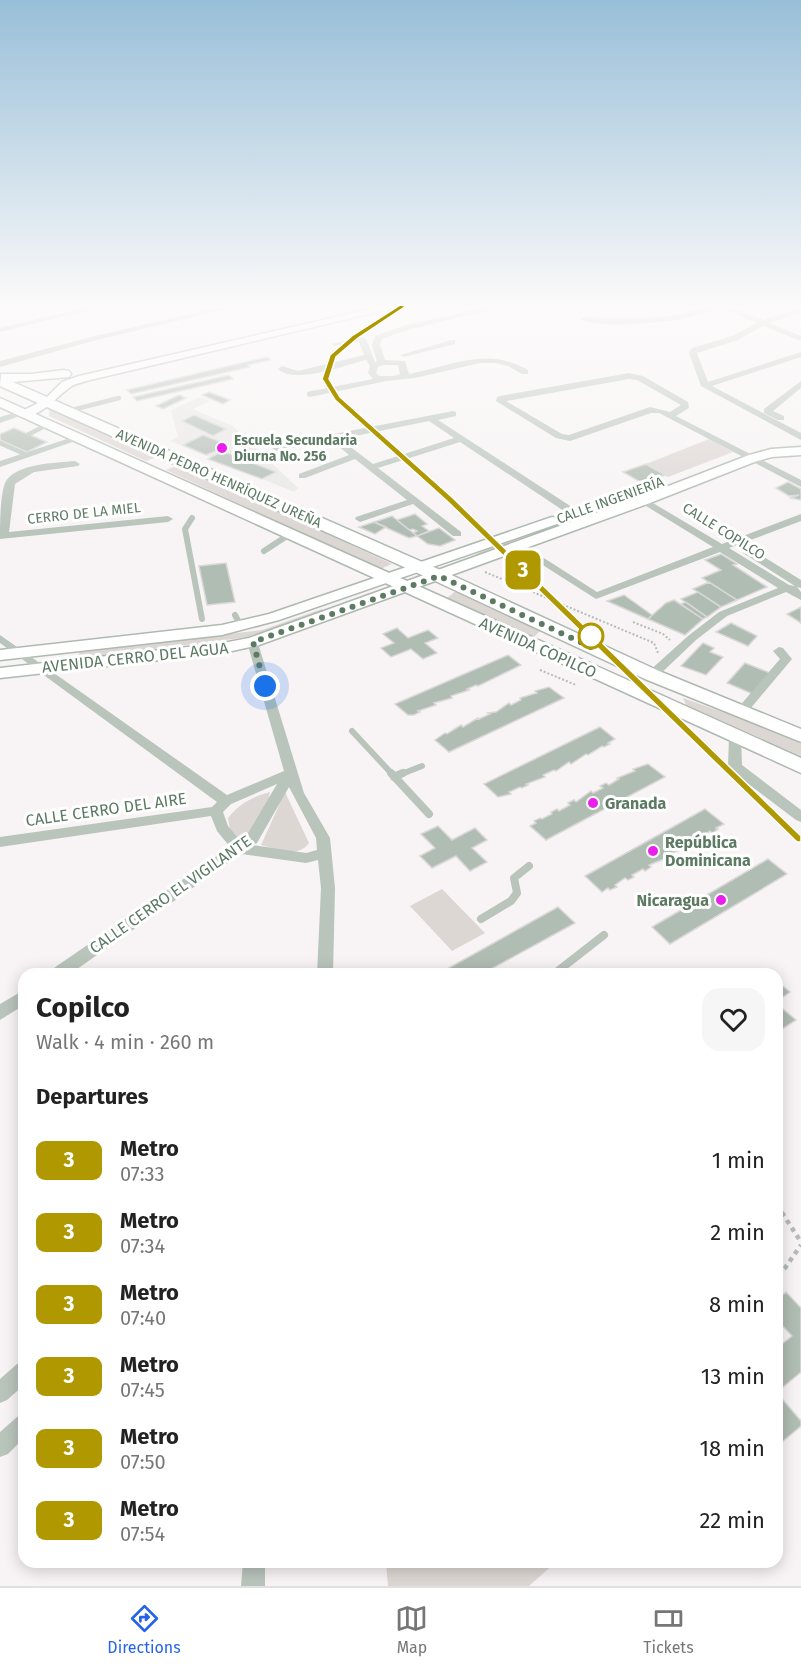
<!DOCTYPE html>
<meta charset="utf-8">
<style>
body{margin:0;font-family:"Fira Sans",sans-serif;background:#f6f6f6;color:#222;height:100vh;display:flex;flex-direction:column;font-size:22px;white-space:nowrap}
*{box-sizing:border-box;margin:0}
p{font-size:20px;color:#767676}
.icon{flex:none;width:33px;height:33px;fill:none;stroke:currentColor;stroke-width:2;stroke-linecap:round;stroke-linejoin:round}
.map{position:relative;flex:1;overflow:hidden}
.sheet{position:absolute;left:18px;top:968px;width:765px;height:600px;display:flex;flex-direction:column;background:#fff;border-radius:18px;box-shadow:0 3px 15px #0003}
.sheet>*{flex:none}
.badge{padding:0 12px;border-radius:9px;font-size:21px;line-height:39px}
.you{position:absolute;width:30px;height:30px;margin:-15px;border:4px solid #fff;border-radius:50%;background:#1a73e8;box-shadow:0 0 0 9px #1a73e833}
.map>.badge{position:absolute;translate:-50% -50%;box-shadow:0 0 0 3px #fff}
h2{padding:0 18px;font-size:22px;line-height:54px}
.round{display:grid;place-items:center;flex:none;width:63px;height:63px;border-radius:18px;background:#f6f6f6}
.summary{display:flex;align-items:center;justify-content:space-between;height:102px;padding:0 18px}
h1{font-size:28px;font-weight:700;line-height:45px}
ul{padding:0;list-style:none}
li{display:flex;align-items:center;gap:18px;height:72px;padding:0 18px}
li div{flex:1}
li b{display:block;font-size:22px}
li em{font-style:normal}
li .badge{min-width:66px;font-weight:700;text-align:center}
.menu{display:flex;justify-content:space-around;align-items:center;height:84px;border-top:2px solid #e0e0e0;background:#fff;font-size:16px;color:#767676}
.menu a{display:grid;justify-items:center;gap:3px}
.menu .selected{color:#2563eb}
.map>svg:first-child{display:block}
.built{fill:#e8e8e6}
.green{fill:#ddd7d3}
.building{fill:#b0bdb2;stroke:#d9d7d7;stroke-width:1.5}
.lines{fill:none;stroke-linecap:round;stroke-linejoin:round}
.secondary-casing{stroke:#aebab0;stroke-width:3}
.primary-casing{stroke:#adb8af;stroke-width:3}
.path-far1{stroke:#b4bcb6;stroke-width:2;stroke-dasharray:2 2;stroke-linecap:butt}
.path{stroke:#b4bcb6;stroke-width:4.5;stroke-dasharray:4.5 4.5;stroke-linecap:butt}
.lane-far2{stroke:#b9c4bb;stroke-width:4.5}
.lane-far1{stroke:#b9c4bb;stroke-width:6}
.lane{stroke:#b9c4bb;stroke-width:8}
.street{fill:#b9c4bb;fill-rule:evenodd}
.secondary{fill:#fff;fill-rule:evenodd}
.primary{fill:#fff;fill-rule:evenodd}
.line{fill:#af9800;stroke:#fff;stroke-width:1.5}
.walk{stroke:#5d7b63;stroke-width:6;stroke-dasharray:0 10.8}
.poi-dot{fill:#eb1fed;stroke:#fff;stroke-width:2}
.stop-dot{fill:#fff;stroke:#af9800;stroke-width:3}
.labels{text-anchor:middle;stroke-width:6;stroke-linejoin:round;paint-order:stroke}
.far-poi-label{font-size:14px;font-weight:bold;fill:#5d7b63;stroke:#fff;text-anchor:start}
.far-street-label{font-size:14px;fill:#5d7b63;stroke:#fff}
.street-label{font-size:16px;fill:#5d7b63;stroke:#fff}
.poi-label{font-size:16px;font-weight:bold;fill:#5d7b63;stroke:#fff;text-anchor:start}
</style>
<div class="map">
<svg width="801" height="1586" viewBox="0 0 801 1586">
<rect width="100%" height="100%" fill="#f8f4f5"/>
<path class="built" d="M200,397L210,401L193,409L233,426L298,488L294,492L170,441L178,437L171,410Z"/>
<path class="green" d="M50,408L156,457L146,461L49,416Z
M709,439L733,452L668,477L646,464Z
M179,465L392,564L380,569L166,470Z
M631,497L637,500L467,560L485,549Z
M457,590L541,630L534,637L447,598Z
M322,609L324,611L263,635L76,659L80,652L262,630Z
M683,698L756,724L801,744V756L686,705Z
M270,792L267,808L248,835L238,837L230,830L228,818C240,803 252,797 270,792Z
M285,792L309,843C297,859 277,849 261,845Z
M442,889L485,933L452,951L410,906Z
M386,1562H556L529,1586H388Z"/>
<path class="building" d="M267,357L271,360L248,365L250,367L131,394L127,390Z
M229,375L233,379L137,401L133,397Z
M209,392L230,400L223,404L202,395Z
M179,395L186,398L163,409L156,406Z
M194,415L226,429L213,436L182,421Z
M14,428L47,442L27,452L0,440V434Z
M203,435L226,444L224,446L227,447L206,455L183,445Z
M222,451L276,472L262,479L208,459Z
M646,464L665,475L642,483L623,472Z
M788,482L801,489V500L791,498L799,495L789,496L776,488Z
M415,514L427,524L422,526L429,531L417,536L413,533L417,531L413,529L409,530L397,520Z
M392,516L417,536L409,538L374,522Z
M374,522L386,527L375,534L359,527Z
M439,528L455,540L440,546L428,544L417,536Z
M721,554L737,564L733,565L767,587L737,600L702,578L721,570L705,560Z
M226,563L235,602L207,605L199,566Z
M709,582L737,600L721,607L693,589Z
M698,592L721,607L707,617L681,599Z
M624,595L652,615L648,619L607,601Z
M674,600L703,619L685,635L648,619L666,603Z
M686,602L707,617L703,619L681,604Z
M801,607V623L787,614Z
M731,623L757,636L748,646L716,632Z
M397,628L408,638L428,630L438,638L425,643L437,653L423,659L411,649L391,657L381,648L394,643L383,634Z
M703,643L714,648L710,652L723,657L706,675L681,666Z
M508,655L521,665L478,686L476,685L467,689L469,690L451,696L452,698L434,703L436,705L418,711L420,712L414,715H408L395,704Z
M745,663L770,673L753,694L727,683Z
M549,687L564,698L449,752L435,740L445,733L447,734L461,725L463,727L478,718L479,719L490,714L488,713L496,712L509,703L511,705L521,700L520,698L537,693L535,691Z
M600,727L615,739L608,743L610,744L604,747L602,746L588,755L586,754L571,764L569,762L556,771L554,770L543,775L545,777L526,784L528,785L522,788L520,787L509,792L511,794L498,797L484,784Z
M648,764L665,777L546,840L530,826L536,823L534,821L540,818L542,819L552,814L551,812L557,809L559,811L570,805L568,803L574,800L576,802L591,791L593,793L603,788L600,786L606,783L609,785L619,779L617,778L635,771L633,769Z
M705,809L724,824L716,828L718,829L712,833L710,831L696,842L693,840L682,846L685,848L666,855L669,857L649,865L651,867L645,871L643,869L632,875L634,877L628,880L625,878L615,885L617,887L610,890L608,888L602,892L585,876Z
M438,826L452,840L475,828L487,840L472,848L487,862L470,871L456,856L432,868L420,856L435,848L421,834Z
M768,859L787,874L670,944L652,927Z
M558,907L575,923L482,974H438Z
M777,981L790,992L777,1001Z
M777,1004L796,1020L779,1031L777,1029Z
M786,1292L801,1308V1372L777,1392V1348L792,1336L777,1320V1300Z
M777,1393L801,1421V1426L782,1442L777,1436Z"/>
<g class="lines">
<g class="secondary-casing">
<path id="secondary" d="M383,306H402L86,381C81,383 73,384 69,388C55,398 40,419 20,416L18,413L44,400L62,382L79,376Z
M801,447V455L772,457L757,461L650,503L259,645L223,653L0,678V668L223,643L249,638L640,497L749,455L771,449Z
M552,517L557,518L559,521L557,524L279,620L222,635L0,660V650L222,625L269,614Z"/>
</g>
<g class="primary-casing">
<path id="primary" d="M64,370L69,371L71,374L69,377L13,382L445,572L659,671L801,729V742L645,679L433,580L0,386L1,374H31Z
M0,398L801,758V773L0,407Z"/>
</g>
<path class="path-far1" d="M485,572L654,643L658,653
M633,622L663,634L670,640
M540,670L576,685"/>
<path class="path" d="M777,1205L801,1242
M777,1274L785,1268L801,1245"/>
<path class="lane-far2" d="M68,411L119,398
M29,434L49,424
M0,443L27,455"/>
<path class="lane-far1" d="M192,518L185,529L202,619
M264,551L290,534
M235,615L241,626
M352,731L393,775
M399,775L422,766"/>
<path class="lane" d="M391,773L429,814
M394,777L403,773
M481,919L511,901L517,893L514,878L529,866
M554,974L604,935"/>
<path class="street" d="M91,306H105L0,332V328Z
M139,306H148L149,307L145,309Z
M225,306H239L93,341L0,367V361L91,337Z
M491,306H506L411,329L382,339L380,345L385,360L405,361L409,374C452,366 486,346 528,370V374H522L508,366L496,363H480L415,378L386,381L310,397L307,396V392L373,379L368,373L370,366L366,360C345,365 295,385 278,369L282,366L298,371L364,355L359,342L335,346L331,344L362,337L366,339L375,362L377,361L372,345L375,336L406,325ZM383,365H398L400,374L394,376H379L376,373L378,367Z
M512,306H527L514,310L510,308Z
M711,306H728L763,320C775,314 789,313 801,308V313L769,323L801,336V341L763,326L738,340L697,353L708,382L801,352V357L712,386L801,433V440L701,386L689,353L692,348L732,336L757,323C748,320 725,308 718,309C707,310 697,316 686,318C667,323 596,329 580,319L584,317C627,319 669,321 711,306Z
M452,340H455V344L404,357L400,355Z
M629,373L643,376L688,402L689,408L676,416L801,480V487L659,413H651L570,441L556,438L496,401L497,397L500,396ZM629,379L637,380L681,405L670,412L650,407L569,435L562,434L506,401Z
M801,381V388L773,411L784,416V420H778L764,413V409Z
M21,411L28,413L0,423V417Z
M453,411L456,412V416L438,420L578,511V515H570L460,442L378,468L461,532V536H453L413,504L360,522L355,519L356,517L407,500L355,459L305,478H299V474L349,455L331,440L277,451L272,448L277,445ZM429,421L454,438L373,464L340,439Z
M76,436L84,438L0,467V461Z
M75,461L80,464L78,466L34,472L15,484L9,532L168,516L173,519L168,522L0,539C0,525 0,496 5,483C14,463 57,463 75,461Z
M631,490L722,544L801,514V521L729,548L789,585L795,586L743,553V549H751L801,580V588L797,587L801,592V600L786,592L727,616L696,640L656,678H648L646,675L648,672L688,636L719,612L778,588L720,552L596,599L513,546L514,544H522L597,592L713,547L628,495V491Z
M0,635L227,795L284,771L247,642L249,640H257L304,793L330,838L335,888L333,974H317L321,888L318,860L306,863L241,854L70,974H49L51,970L230,847L217,831L211,816L0,847V837L212,807L217,802L0,643ZM277,784L247,835L240,840L228,826L223,812L231,804ZM289,787L316,838L317,850L306,853L253,845L257,843Z
M779,647L783,648L792,659L745,715H737L735,712L737,709L780,659L773,651Z
M735,733L741,737L742,765L801,810V822L796,820L730,770L728,767L729,737Z
M24,990V1005L0,1020V1004Z
M24,1361V1385L7,1400L0,1403V1379L17,1364Z
M24,1413V1438L8,1454L0,1457V1432L17,1417Z
M243,1562H265V1586H241Z"/>
<use href="#secondary" class="secondary"/>
<use href="#primary" class="primary"/>
</g>
<linearGradient id="sky" x2="0" y2="1"><stop stop-color="#98bfd8"/><stop offset="0.58" stop-color="#fcfafa"/><stop offset="1" stop-color="#fcfafa" stop-opacity="0"/></linearGradient>
<rect width="801" height="528" fill="url(#sky)"/>
<path class="line" d="M400,305L406,306L358,338L336,357L329,379L340,397L453,498L801,836V842H797L447,501L335,400L322,379L330,355L353,335Z"/>
<g class="lines">
<path class="walk" d="M265,686L253,642L439,576L593,648L591,636"/>
</g>
<g class="poi-dot">
<circle cx="222" cy="448" r="6"/>
<circle cx="593" cy="803" r="6"/>
<circle cx="653" cy="851" r="6"/>
<circle cx="721" cy="900" r="6"/>
</g>
<circle class="stop-dot" cx="591" cy="636" r="12"/>
<g class="labels">
<g class="far-poi-label">
<text x="234" y="445">Escuela Secundaria<tspan x="234" dy="16">Diurna No. 256</tspan></text>
</g>
<g class="far-street-label">
<text transform="translate(219 478) rotate(24)" y="5">AVENIDA PEDRO HENRÍQUEZ UREÑA</text>
<text transform="translate(610 500) rotate(-20)" y="5">CALLE INGENIERÍA</text>
<text transform="translate(84 513) rotate(-6)" y="5">CERRO DE LA MIEL</text>
<text transform="translate(724 531) rotate(32)" y="5">CALLE COPILCO</text>
</g>
<g class="street-label">
<text transform="translate(538 647) rotate(24)" y="6">AVENIDA COPILCO</text>
<text transform="translate(135 657) rotate(-6)" y="6">AVENIDA CERRO DEL AGUA</text>
<text transform="translate(106 809) rotate(-8)" y="6">CALLE CERRO DEL AIRE</text>
<text transform="translate(170 894) rotate(-35)" y="6">CALLE CERRO EL VIGILANTE</text>
</g>
<g class="poi-label">
<text x="605" y="809">Granada</text>
<text x="665" y="848">República<tspan x="665" dy="18">Dominicana</tspan></text>
<text x="709" y="906" text-anchor="end">Nicaragua</text>
</g>
</g>
</svg>
<div class="you" style="left:265px;top:686px"></div>
<b class="badge" style="left:523px;top:570px;background:#af9800;color:#fff">3</b>
<section class="sheet">
<div class="summary"><div><h1>Copilco</h1><p>Walk · 4 min · 260 m</p></div><a class="round"><svg class="icon" aria-label="heart" viewBox="0 0 24 24"><path d="M12 20l-8-8c-3-5 5-10 8-4 3-6 11-1 8 4z"/></svg></a></div>
<h2>Departures</h2>
<ul>
<li><span class="badge" style="background:#af9800;color:#fff">3</span><div><b>Metro</b><p>07:33</p></div><em>1 min</em></li>
<li><span class="badge" style="background:#af9800;color:#fff">3</span><div><b>Metro</b><p>07:34</p></div><em>2 min</em></li>
<li><span class="badge" style="background:#af9800;color:#fff">3</span><div><b>Metro</b><p>07:40</p></div><em>8 min</em></li>
<li><span class="badge" style="background:#af9800;color:#fff">3</span><div><b>Metro</b><p>07:45</p></div><em>13 min</em></li>
<li><span class="badge" style="background:#af9800;color:#fff">3</span><div><b>Metro</b><p>07:50</p></div><em>18 min</em></li>
<li><span class="badge" style="background:#af9800;color:#fff">3</span><div><b>Metro</b><p>07:54</p></div><em>22 min</em></li>
</ul>
</section>
</div>
<nav class="menu">
<a class="selected"><svg class="icon" aria-label="directions" viewBox="0 0 24 24"><path d="M12 3l9 9-9 9-9-9zM9 14v-3h6M13 9l2 2-2 2"/></svg>Directions</a>
<a><svg class="icon" aria-label="map" viewBox="0 0 24 24"><path d="M3 6l6-2 6 2 6-2v14l-6 2-6-2-6 2zM9 4v14M15 6v14"/></svg>Map</a>
<a><svg class="icon" aria-label="tickets" viewBox="0 0 24 24"><path d="M3 7h18v10H3zM15 7v10"/></svg>Tickets</a>
</nav>
